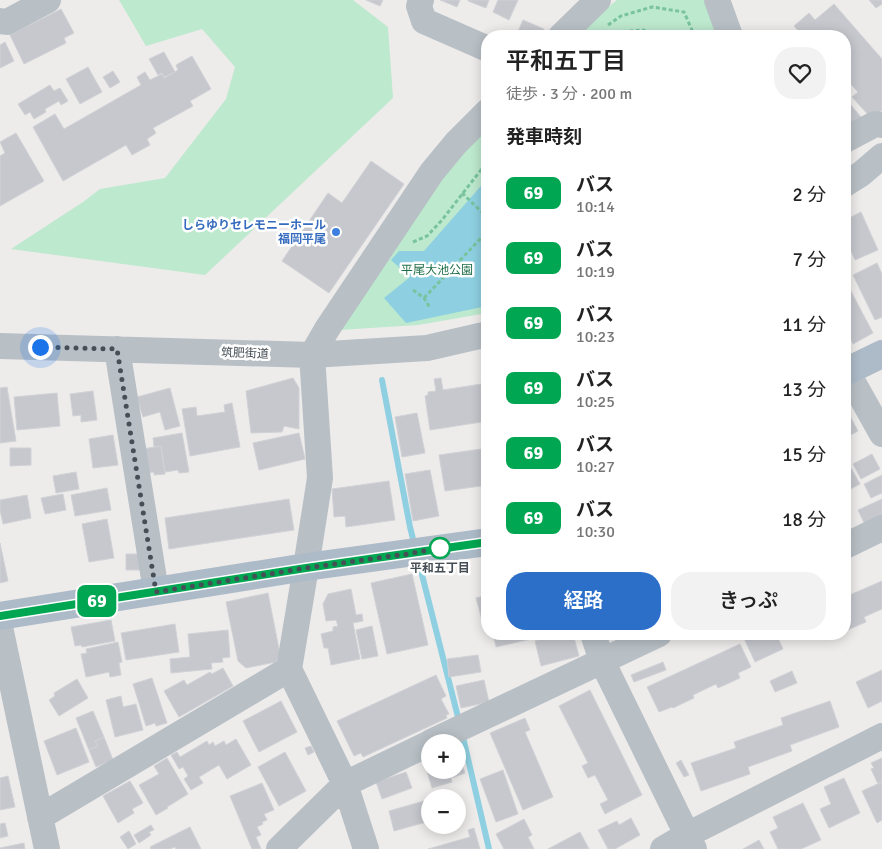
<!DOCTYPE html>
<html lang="ja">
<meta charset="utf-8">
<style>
body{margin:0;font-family:Signika,"Noto Sans JP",sans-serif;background:#f2f2f2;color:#222;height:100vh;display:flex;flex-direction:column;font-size:19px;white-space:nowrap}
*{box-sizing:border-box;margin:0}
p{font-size:16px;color:#767676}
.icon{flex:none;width:28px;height:28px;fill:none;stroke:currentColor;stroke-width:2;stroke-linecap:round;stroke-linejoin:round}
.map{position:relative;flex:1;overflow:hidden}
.side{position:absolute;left:481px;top:30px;width:370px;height:610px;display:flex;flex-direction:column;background:#fff;border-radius:20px;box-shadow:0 2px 12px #0003}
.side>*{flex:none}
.badge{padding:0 10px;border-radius:8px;font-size:18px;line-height:32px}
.tools{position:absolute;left:421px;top:734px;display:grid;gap:10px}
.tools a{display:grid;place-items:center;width:45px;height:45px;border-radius:50%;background:#fff;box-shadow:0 2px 12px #0003;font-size:25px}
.you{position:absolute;width:25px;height:25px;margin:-12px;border:4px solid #fff;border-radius:50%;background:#1a73e8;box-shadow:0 0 0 8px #1a73e833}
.map>.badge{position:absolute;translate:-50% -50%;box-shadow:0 0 0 2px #fff}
h2{padding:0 25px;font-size:19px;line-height:45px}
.round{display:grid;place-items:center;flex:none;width:52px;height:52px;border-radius:20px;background:#f2f2f2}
.overview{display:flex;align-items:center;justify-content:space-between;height:85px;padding:0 25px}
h1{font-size:24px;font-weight:600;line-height:38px}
.action{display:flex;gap:10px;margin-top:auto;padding:10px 25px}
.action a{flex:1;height:58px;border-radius:20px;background:#2b6fc9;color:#fff;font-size:20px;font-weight:600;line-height:58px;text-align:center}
.action a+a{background:#f2f2f2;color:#222}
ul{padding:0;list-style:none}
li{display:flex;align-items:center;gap:15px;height:65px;padding:0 25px}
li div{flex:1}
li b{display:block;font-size:19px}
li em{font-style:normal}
li .badge{min-width:55px;font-weight:700;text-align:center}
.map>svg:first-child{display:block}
.green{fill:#bde9ce}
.water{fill:#8ed0e1}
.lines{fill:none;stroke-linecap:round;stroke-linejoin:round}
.stream{stroke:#8ed0e1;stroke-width:6}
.building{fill:#c6c8ce;stroke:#d0d2d6}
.path{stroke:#79c39e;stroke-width:3;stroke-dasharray:4 2.5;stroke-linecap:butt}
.minor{stroke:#b8c0c6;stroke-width:26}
.major{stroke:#adbbc8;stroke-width:28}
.line-casing{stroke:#fff;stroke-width:11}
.line{stroke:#00a651;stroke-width:8}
.walk{stroke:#464f56;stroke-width:5;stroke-dasharray:0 9}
.shop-dot{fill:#3f7fe0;stroke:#fff;stroke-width:2}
.stop-dot{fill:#fff;stroke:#00a651;stroke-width:2.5}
.labels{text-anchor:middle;stroke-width:5;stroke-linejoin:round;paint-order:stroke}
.shop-label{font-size:12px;font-weight:bold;fill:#366cbe;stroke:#fff;text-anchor:end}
.park-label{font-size:12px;fill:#1f6f47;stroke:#fff}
.street-label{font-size:12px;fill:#464f56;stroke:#fff}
.stop-label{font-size:12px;font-weight:bold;fill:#464f56;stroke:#fff}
</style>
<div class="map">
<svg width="882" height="849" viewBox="0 0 882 849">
<rect width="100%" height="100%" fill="#eeebeb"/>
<path class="green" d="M119,0H353L388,27L393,98L205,275L11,249L83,202L100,189L165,178L226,99L235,67L202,29L146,46Z
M617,0H707L719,36H572Z
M487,123V313L418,325L339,330L442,171Z"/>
<path class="water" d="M487,179V306L406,323L384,298L410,277L391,260L399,251H424Z"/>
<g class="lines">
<path class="stream" d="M382,380L410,527L415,547
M418,559L459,721
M462,733L489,849"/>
</g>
<path class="building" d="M366,0H383L380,6Z
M440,0H460L457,7Z
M468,0H489L486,8L468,1Z
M498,0H518L509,20L493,12Z
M869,0H882V4L876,8Z
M834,4L882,59V110L872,119L852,97L858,92L845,78V36H803L794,26L809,13L815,20Z
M61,9L74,33L64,38L66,43L24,64L10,35Z
M523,20L544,29L541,36H516Z
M5,42L14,61L0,68V45Z
M164,52L175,72L164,77L162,73L158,75L149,59Z
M192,56L211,89L190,101L193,106L153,128L156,133L147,139L150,145L132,155L126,145L63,181L33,127L55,114L64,129L141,85L137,77L145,72L150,80L162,74L164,78L178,70L176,65Z
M88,67L102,92L80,104L66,79Z
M113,71L120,82L110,88L103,77Z
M50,85L54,91L60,88L68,101L61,105L59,101L45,109L46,112L34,119L30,112L25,115L18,104Z
M845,98L861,117L845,132Z
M16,133L44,181L0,206V156L5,153L0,142Z
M371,161L404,184L329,293L282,261L328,193L342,203Z
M861,212L878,250L855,260L845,237V220Z
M877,263L882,274V317L875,320L853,275Z
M845,280L873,333L853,344L845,328Z
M293,378L299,388V429L284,426L282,432L251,433L246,391Z
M441,378L443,390L488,383V421L430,430L425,396L428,395V392L436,391L434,379Z
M7,387L16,441L0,443V388Z
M170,388L180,426L165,430L160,412L143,417L137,397Z
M93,391L97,420L81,422V415L73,416L70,394Z
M57,393L60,426L17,430L14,397Z
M232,403L240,447L190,456L182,409L196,407L197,416L225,412L224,405Z
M417,413L425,453L402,457L395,417Z
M845,413L847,417L850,416L858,431L845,438Z
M182,433L189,472L179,473L178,470L165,472L161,446L154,447L153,438Z
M299,433L305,459L259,470L253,443Z
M113,435L118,465L93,468L89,439Z
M161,446L165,474L154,475V472L145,473L142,449Z
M10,448H31V465L10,466Z
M488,448V485L445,491L439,455Z
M872,454L880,469L861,479L853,464Z
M851,468L860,484L845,492V471Z
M430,470L439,516L413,521L405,474Z
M76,472L79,489L56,493L53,476Z
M882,475V493L871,498L864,484Z
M389,481L395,520L346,527L345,516L334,517L332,489Z
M107,488L111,510L75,516L71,495Z
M63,494L66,510L45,514L41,498Z
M27,495L31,518L3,524L0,510V500Z
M289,499L294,530L169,549L165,518Z
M882,499V517L865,525L858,510Z
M107,519L114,558L89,562L82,524Z
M0,543L8,581L0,583Z
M126,554H141V570H126Z
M412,574L428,645L387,654L371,583Z
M882,581V609L864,617L866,622L845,631V597Z
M351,589L356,615L362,614L363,621L353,623L360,659L331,665L328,648H324L321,634L333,631V627L338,626L336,620L326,621L323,604L328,594Z
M268,593L280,654L276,662L246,668L238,661L226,602Z
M488,595V619L482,620L476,598Z
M111,620L115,641L82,647L81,645L75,646L71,627Z
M175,624L179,652L126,660L121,633Z
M372,626L378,656L362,659L356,630Z
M228,630L230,657L222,658L223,662L211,663L212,669L171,673L170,659L190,657L188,634Z
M493,634H530L531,639L496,647Z
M545,634H573L579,656L541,666L535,641L546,638Z
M742,634H776L783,649L755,662Z
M118,642L122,662L119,663L121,675L110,677L109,672L86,677L81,654L87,653L86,649Z
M740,644L751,667L738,673L740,678L718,688L716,684L693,695L694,698L673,708L672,707L659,712L647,687Z
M478,655L481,672L449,677L447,659Z
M663,662L666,670L634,682L631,675Z
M223,668L233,686L179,717L164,691L184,680L187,685L210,672L212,674Z
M882,670V701L868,708L856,682Z
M792,671L797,683L775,692L770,681Z
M436,675L446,696L441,699L449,714L446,715L447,718L363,757L361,753L354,756L337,721Z
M152,678L167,723L156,726L155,723L146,726L133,684Z
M77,679L88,698L59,716L49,700L55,696L54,693Z
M484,680L489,702L461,708L456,686Z
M590,690L642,795L605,814L600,804L608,800L595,775L588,778L582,766L588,763L559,706Z
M121,696L123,707L136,704L143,730L115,737L106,700Z
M281,701L297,732L259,752L243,721Z
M830,701L839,727L790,745L792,751L748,767L750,774L701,791L691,763L736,748L734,742L783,725L781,718Z
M93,711L104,737L95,741L98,746L89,750L76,718Z
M525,718L530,730L525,732L553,797L523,810L490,733Z
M76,728L89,762L57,775L44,741Z
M104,737L113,760L96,767L89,750L98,746L95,741Z
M236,739L251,765L227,779L219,765L199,777L203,783L191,790L184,779L188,776L183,767L179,769L171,755L177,752L180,757L207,741L209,745L213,742L215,746L224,741L226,745Z
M311,746L314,752L308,755L305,748Z
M285,752L306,791L279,806L258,767Z
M167,758L188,794L167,807L168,808L156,815L139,785L159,774L154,766Z
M882,758V782L878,784L871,769L874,768L871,763Z
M460,759L465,773L451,778L452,782L432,788L426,768L430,767V770H458V760Z
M681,760L689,775L684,777L676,763Z
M503,770L518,814L496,822L480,779Z
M406,772L412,788L382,799L376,782Z
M8,776L15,807L0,810V778Z
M844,778L860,813L829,828L820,809L831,804L824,787Z
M130,781L143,803L132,809L134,813L118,823L103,796Z
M882,782V820L877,823L862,791Z
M262,783L274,810L264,814L267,820L262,822L263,824L257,827L261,835L256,837L261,849H252L230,796Z
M424,801L430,821L394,831L389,811Z
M803,803L821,840L801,849H778L770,832L778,828L773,817Z
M631,818L640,835L615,849H608L598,830L617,821L619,825Z
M524,819L532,835L528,837L534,849H504L496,834Z
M5,823L8,836L0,838V824Z
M151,825L154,830L149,832L151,835L139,843L134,835Z
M190,827L201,849H176L175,847L170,849H151L150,847Z
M474,828L480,849H428L470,837L468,830Z
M129,831L136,844L128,849L120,837Z
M580,832L589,849H548Z
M759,840L764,849H743Z
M24,843L25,849H0V848Z"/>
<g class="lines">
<path class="path" d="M608,25L621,16L652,7L684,12L692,30V36
M611,36L617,32L644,30L650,36
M462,193L488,218
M413,242L427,236L442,220L488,161
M413,290L424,298L430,308
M424,298L484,235L488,233"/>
<path class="minor" d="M421,0L419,6L424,21L488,49
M717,0L730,36
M0,21L7,22L48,0
M561,36L598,0
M845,140L875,124L882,125
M845,184L861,174L882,156
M0,346L312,355L427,348L488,334
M117,349L156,591
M845,368L882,434
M845,546L882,528
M0,627L47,849
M593,634L602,661L694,849
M431,742L659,634
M40,817L289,669
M279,849L345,784L430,743
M366,849L345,784L289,669L306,567L320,478L312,355L327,329L432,172L456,143L488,111
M663,849L687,835L882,736"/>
<path class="major" d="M845,372L882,354
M0,616L306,567L488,542"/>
</g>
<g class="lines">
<g class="line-casing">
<path id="line" d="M0,616L306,568L488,542"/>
</g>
<use href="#line" class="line"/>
<path class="walk" d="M40,347L117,349L156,592L306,568L407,554L440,548"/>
</g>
<circle class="shop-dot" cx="336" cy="232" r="5"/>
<circle class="stop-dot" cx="440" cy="548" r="10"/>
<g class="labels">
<g class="shop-label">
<text x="326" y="229">しらゆりセレモニーホール<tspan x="326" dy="14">福岡平尾</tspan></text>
</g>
<g class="park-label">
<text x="437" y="274">平尾大池公園</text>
</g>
<g class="street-label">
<text transform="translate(245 353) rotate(2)" y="4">筑肥街道</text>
</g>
<g class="stop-label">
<text x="440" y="572">平和五丁目</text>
</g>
</g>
</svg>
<div class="tools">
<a>+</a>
<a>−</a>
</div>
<div class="you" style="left:40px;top:347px"></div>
<b class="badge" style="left:97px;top:601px;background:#00a651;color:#fff">69</b>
<section class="side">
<div class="overview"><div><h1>平和五丁目</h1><p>徒歩 · 3 分 · 200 m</p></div><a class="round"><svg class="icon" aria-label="heart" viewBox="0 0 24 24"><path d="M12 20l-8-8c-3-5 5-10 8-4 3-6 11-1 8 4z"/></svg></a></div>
<h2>発車時刻</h2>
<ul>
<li><span class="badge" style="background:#00a651;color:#fff">69</span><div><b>バス</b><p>10:14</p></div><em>2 分</em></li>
<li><span class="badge" style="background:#00a651;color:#fff">69</span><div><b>バス</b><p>10:19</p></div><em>7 分</em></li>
<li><span class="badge" style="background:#00a651;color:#fff">69</span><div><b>バス</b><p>10:23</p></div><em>11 分</em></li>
<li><span class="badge" style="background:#00a651;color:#fff">69</span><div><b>バス</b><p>10:25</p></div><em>13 分</em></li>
<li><span class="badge" style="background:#00a651;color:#fff">69</span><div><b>バス</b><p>10:27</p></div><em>15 分</em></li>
<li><span class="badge" style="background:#00a651;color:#fff">69</span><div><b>バス</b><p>10:30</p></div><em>18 分</em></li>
</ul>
<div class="action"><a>経路</a><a>きっぷ</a></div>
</section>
</div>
